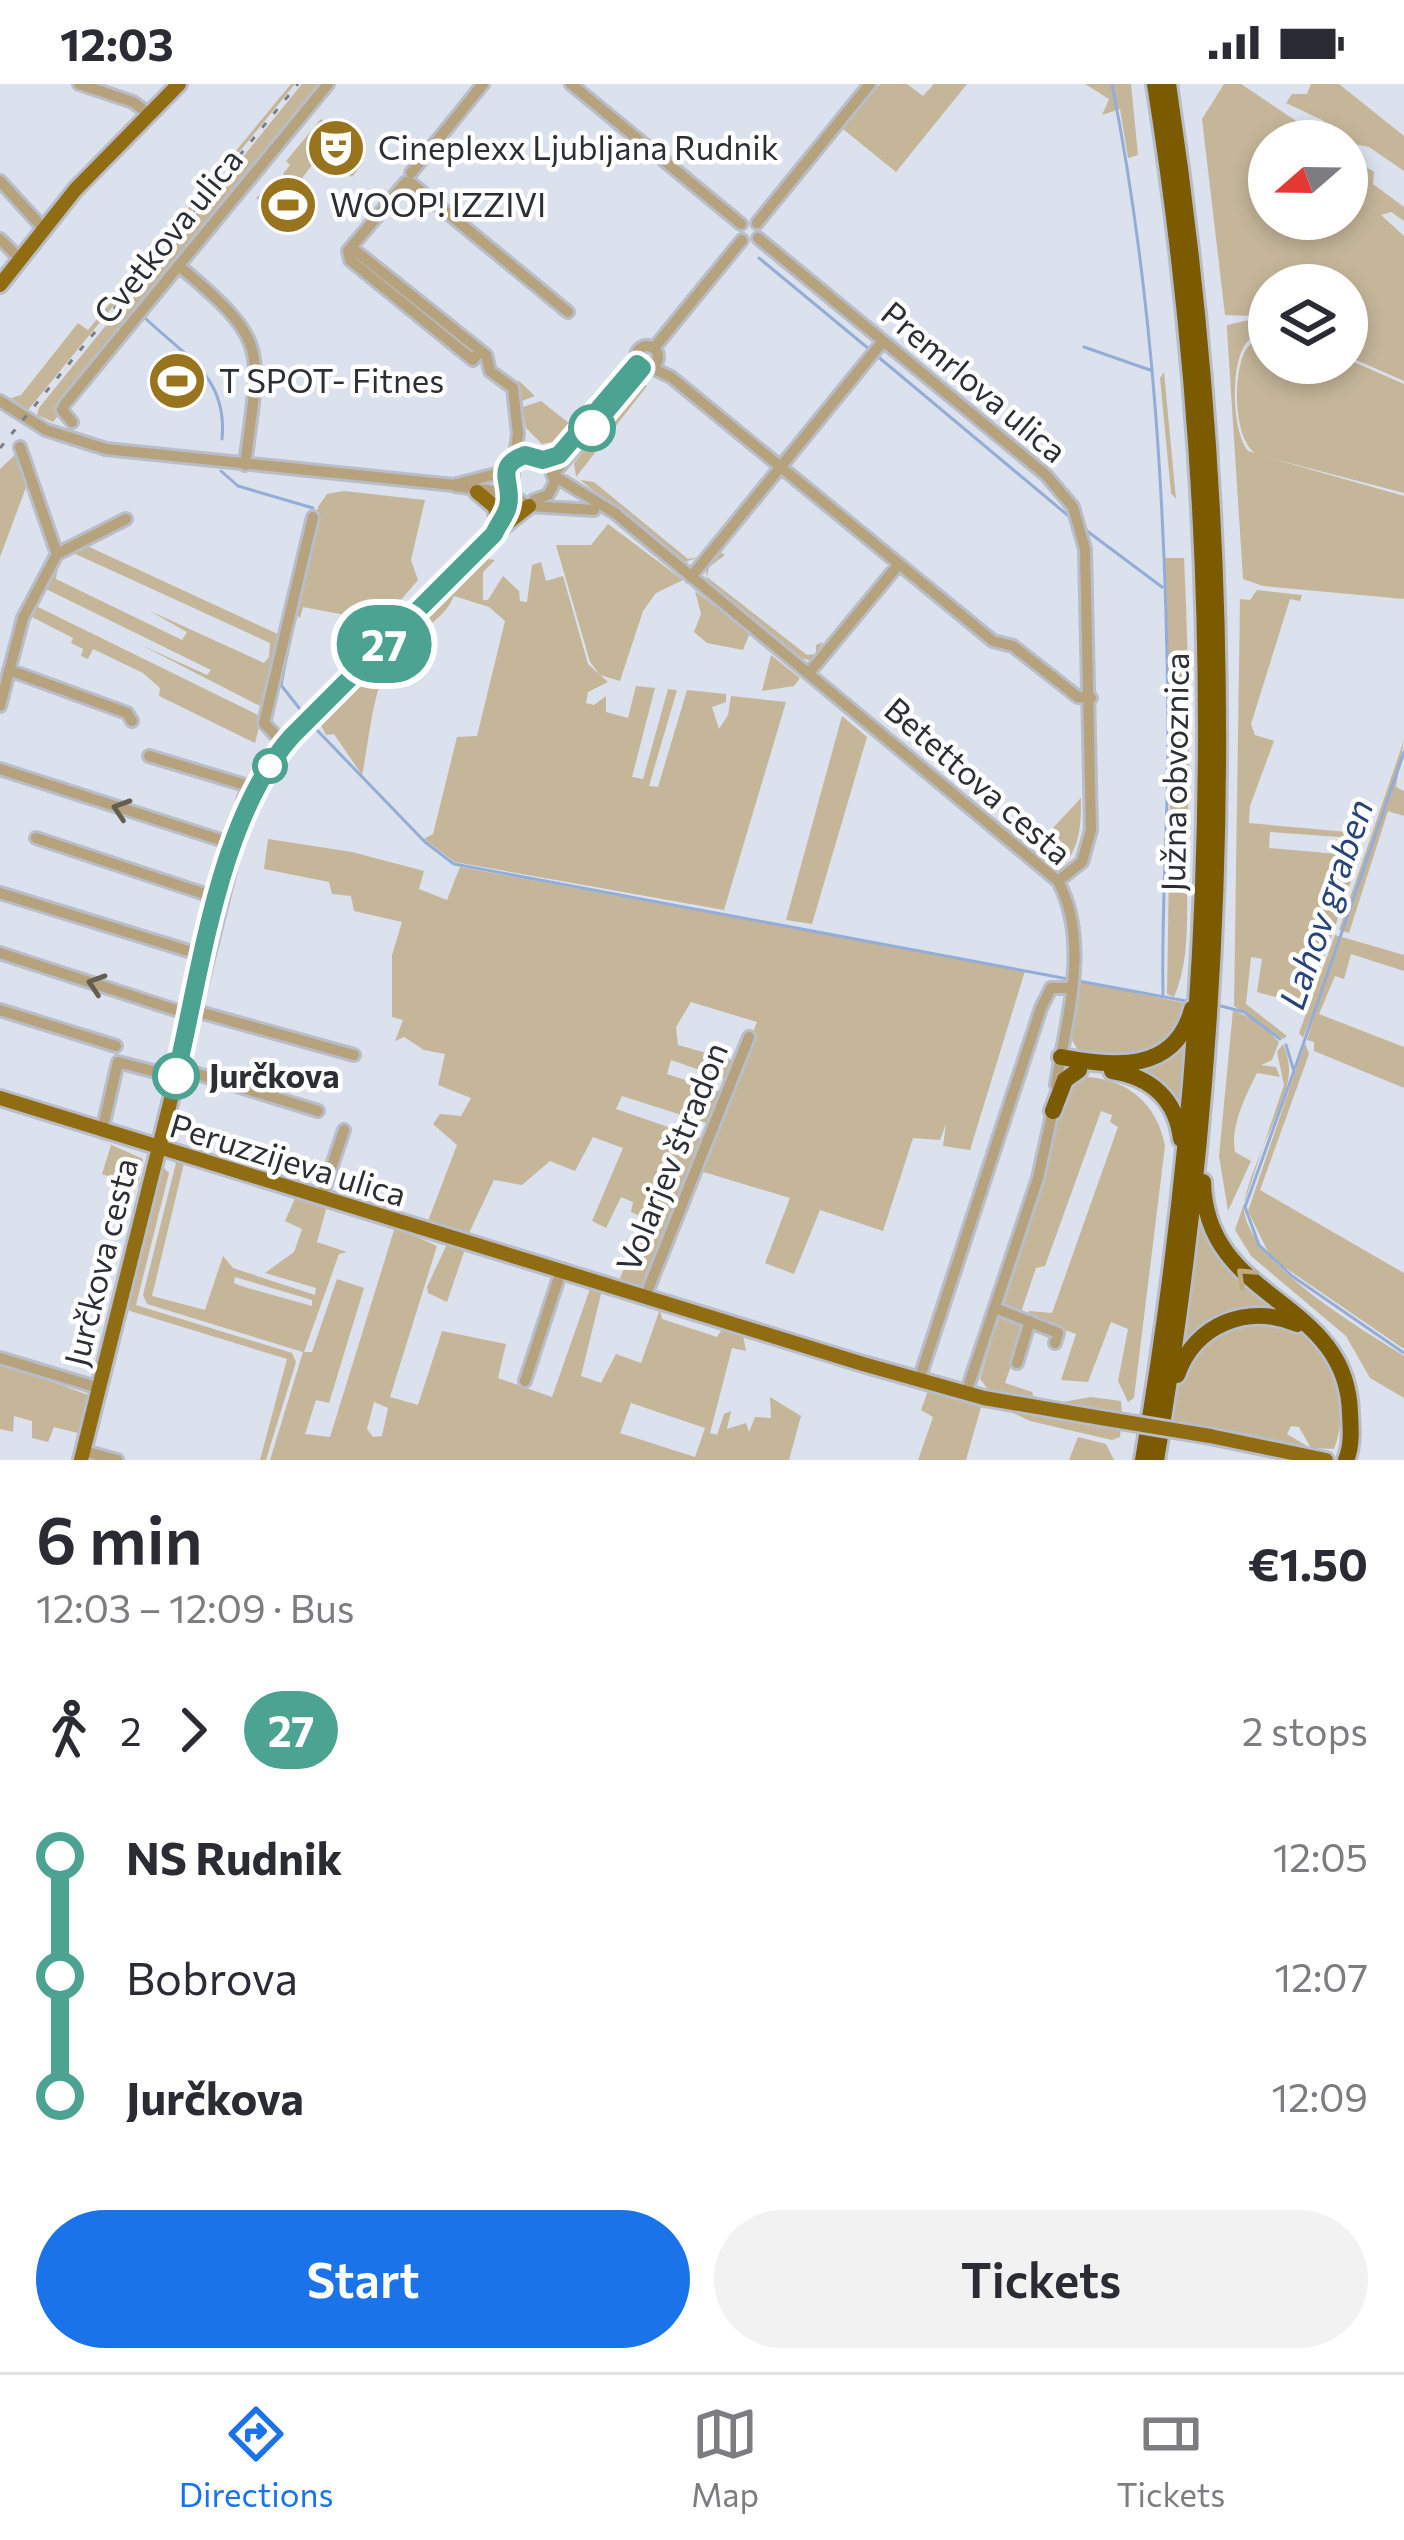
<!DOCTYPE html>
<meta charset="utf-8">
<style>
body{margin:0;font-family:Commissioner,sans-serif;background:#f2f2f3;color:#2b2b33;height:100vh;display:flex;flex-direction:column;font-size:45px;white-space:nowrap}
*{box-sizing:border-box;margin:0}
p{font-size:39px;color:#7c7c81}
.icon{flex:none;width:66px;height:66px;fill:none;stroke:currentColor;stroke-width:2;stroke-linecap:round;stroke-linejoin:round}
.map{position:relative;height:1376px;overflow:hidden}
.side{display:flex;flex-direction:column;background:#fff;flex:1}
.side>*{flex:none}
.badge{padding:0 24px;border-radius:39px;font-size:42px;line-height:78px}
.needle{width:78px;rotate:250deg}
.buttons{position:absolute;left:1248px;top:36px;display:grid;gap:24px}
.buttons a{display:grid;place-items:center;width:120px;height:120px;border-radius:50%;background:#fff;box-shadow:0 6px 18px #0003;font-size:60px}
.map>.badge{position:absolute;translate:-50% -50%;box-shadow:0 0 0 6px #fff}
.legs{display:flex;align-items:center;gap:18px;height:132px;padding:0 36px;font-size:39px}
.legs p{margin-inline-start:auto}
.head{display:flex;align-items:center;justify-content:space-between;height:204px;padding:0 36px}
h1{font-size:66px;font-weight:600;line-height:90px}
.action{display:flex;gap:24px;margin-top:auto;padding:24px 36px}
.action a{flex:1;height:138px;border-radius:72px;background:#1a73e8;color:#fff;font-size:48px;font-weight:600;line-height:138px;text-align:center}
.action a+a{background:#f2f2f3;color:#2b2b33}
ul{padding:0 36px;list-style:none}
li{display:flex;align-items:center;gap:42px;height:120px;font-size:45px}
li i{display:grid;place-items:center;width:18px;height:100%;margin:0 15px;background:currentColor}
li i::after{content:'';width:30px;height:30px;margin:-15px;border:9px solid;border-radius:50%;background:#fff}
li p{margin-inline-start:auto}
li:first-child i{background:linear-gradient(#0000 50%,currentColor 0)}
li:last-child i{background:linear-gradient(currentColor 50%,#0000 0)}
.status{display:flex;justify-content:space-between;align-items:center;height:84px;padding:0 60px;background:#fff;direction:ltr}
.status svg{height:33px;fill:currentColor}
.menu{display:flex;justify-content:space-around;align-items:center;height:168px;border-top:3px solid #e1e1e2;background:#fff;font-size:33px;color:#7c7c81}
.menu a{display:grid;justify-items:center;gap:6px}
.menu .current{color:#1a73e8}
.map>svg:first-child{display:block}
.green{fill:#c5b69a;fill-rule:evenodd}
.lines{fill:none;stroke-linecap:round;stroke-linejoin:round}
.stream{stroke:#94add7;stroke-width:3}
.minor-casing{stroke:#b8bdc8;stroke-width:16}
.major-casing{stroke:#b8bdc8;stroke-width:20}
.highway-casing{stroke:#b8bdc8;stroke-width:22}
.minor{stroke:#b6a27c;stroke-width:10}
.major{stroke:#906c12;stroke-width:14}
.highway{stroke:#7b5a00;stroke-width:16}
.rail{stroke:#7a7d85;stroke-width:3;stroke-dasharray:6 12;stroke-linecap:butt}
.major-bridge-casing{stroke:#b8bdc8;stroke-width:20;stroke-linecap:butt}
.major-bridge{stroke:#906c12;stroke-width:14}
.oneway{stroke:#645d51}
.oneway2{stroke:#bdac80}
.line-1-casing{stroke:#fff;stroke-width:27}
.line-1{stroke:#4ca391;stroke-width:18}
.stop-1-dot{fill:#fff;stroke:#4ca391;stroke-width:6}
.labels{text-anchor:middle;stroke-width:9;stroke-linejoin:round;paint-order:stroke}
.poi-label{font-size:33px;fill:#2d2f34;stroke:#fff;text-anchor:start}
.street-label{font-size:33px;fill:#2d2f34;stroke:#fff}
.stop-label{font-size:33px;font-weight:bold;fill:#2d2f34;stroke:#fff;text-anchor:start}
.water-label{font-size:36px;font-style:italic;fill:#27457a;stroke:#fff}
</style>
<div class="status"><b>12:03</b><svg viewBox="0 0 49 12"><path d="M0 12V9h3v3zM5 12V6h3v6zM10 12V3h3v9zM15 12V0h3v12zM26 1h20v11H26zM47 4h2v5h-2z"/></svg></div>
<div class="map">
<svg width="1404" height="1376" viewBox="0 0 1404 1376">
<rect width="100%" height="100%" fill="#dbe1ed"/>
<path class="green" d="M291,0H295L28,326L11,314L21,311L78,239L88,246Z
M302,0H323L53,338L37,331L39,324L34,330Z
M880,0H907L923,12L934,0H967L896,88L843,45Z
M1085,0H1131L1138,71L1128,74L1120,25L1102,31L1109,15Z
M1224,0H1241L1326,57H1269V135H1347V70L1374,88L1373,100L1404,123V137L1391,128L1381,131L1404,152V297L1347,272V201H1269V241L1252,232L1225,231L1202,35Z
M1311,0H1339L1404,52V87L1369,63L1329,55L1324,37L1286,19L1292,10H1307Z
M321,35L340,51L336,58L362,80L352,93L339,82L326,92L312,81L297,101L283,90L290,81L286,77Z
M271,102L283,112L295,104L313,119L293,144L256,114Z
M1249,236L1263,244C1256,250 1247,256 1243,264C1231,287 1232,347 1248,367L1255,369C1233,354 1233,290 1245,267C1250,259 1259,253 1267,248L1269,279L1347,275L1404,300V409L1259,371L1404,412V515L1263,502L1243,495L1227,246V241Z
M1164,288L1176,415L1171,409L1160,294Z
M518,296L535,312L522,317L523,323L541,317L570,340L587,323L553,358L542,360L526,344Z
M640,296L647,302L576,393L574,379Z
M17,369L28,398L0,473V385Z
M580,396L594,398L688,475L700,473L685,478Z
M344,407L425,416L411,476L418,496L382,538L303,523L300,534L296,530L318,423L327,410Z
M608,440L683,496L656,509L643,527L620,597L600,591L590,578L556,461H591Z
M83,460L282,552L255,659L159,612L160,604L143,589L93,565L88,575L81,572L83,565L71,559L73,554L28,531L34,521L258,631L260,622L141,561L207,591L211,586L46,505L38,513L59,473ZM69,467L270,559L269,573L264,579L150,527L187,548L182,556L56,495L58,480Z
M718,467L725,471L709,483L707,493L807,571L816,570V561L823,558L812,577L801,574L707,497L706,484Z
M481,474L495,476L483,488V516H488L503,492L519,507L520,517L527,518L532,481L541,478L546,497L563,492L588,580L608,598L588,608L586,619L594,621L606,612V628L628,634L636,602L655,604L632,693L643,695L668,605L677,606L649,702L658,703L687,606L726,610V618L712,623L719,645L728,631L731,612L786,618L724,826L455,778L424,755L433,750L457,653L477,652L505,537L489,523L454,512C442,540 415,546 395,570C372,599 370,655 362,691L334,650L326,651L321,641L312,640Z
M1165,474H1184C1189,574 1190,674 1187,774C1186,818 1192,872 1174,913L1167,910L1171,658Z
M1257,506L1302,511L1300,517L1290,515L1251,640L1255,651L1274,657L1250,722L1249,739L1369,750L1367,755L1270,748L1269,764L1360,772L1309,915L1299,919L1257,908L1262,875L1251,873L1246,920L1287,952L1283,955L1234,922L1240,515L1250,516Z
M695,507L750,549L743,566L707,559L694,548L701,530Z
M771,571L800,594L794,602L762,607Z
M842,632L867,653L812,840L786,836Z
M1404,656L1396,703L1404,707V732L1388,727L1349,849L1339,846Z
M1081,714C1081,739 1081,758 1066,779L1052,781L1035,763Z
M268,755L352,768L424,787L419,805L447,816L460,783L1025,887L970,1066L943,1062L946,1040L940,1056L913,1054L883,1147L820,1126L794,1190L765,1179L790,1114L697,1086L757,938L691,918L676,943L678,961L735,977L731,997L671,976L667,990L722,1008L713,1041L622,1012L616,1025L706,1056L644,1204L619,1197L644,1134L631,1128L633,1118L621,1113L606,1144L592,1137L623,1064L593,1053L575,1087L550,1077L522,1101L494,1096L468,1151L428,1137L457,1061L433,1040L440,1030L461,1032L471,1014L438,1001L445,970L424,966L404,953L395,957L403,936L392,933V871L402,838L354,827L351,812L332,810L329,798L264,785Z
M1335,851L1404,871V887L1351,870L1344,895L1335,892L1319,930L1404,963V1004L1314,967V958L1307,956L1324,900L1303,954L1299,949Z
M1080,897L1189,920C1160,976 1139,976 1079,968L1072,956Z
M1233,926L1259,938L1279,958L1272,976L1261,981L1276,983L1280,993L1257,989C1246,1011 1230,1042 1235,1068L1251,1077L1228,1127L1219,1072Z
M1187,953L1183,1026L1161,999L1132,985Z
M1305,959L1309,970L1260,1106L1404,1189V1265L1271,1174L1248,1127Z
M1283,960C1295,988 1287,1003 1277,1030C1269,1051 1242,1107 1244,1126C1250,1180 1359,1243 1404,1272V1314L1370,1294L1346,1252L1251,1172L1235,1146L1284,1001L1277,968Z
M1087,993C1129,996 1157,1020 1165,1062L1134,1314L1128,1318L1118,1297L1128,1245L1111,1238L1088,1298L1061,1296L1076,1250L1026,1233L1029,1227L1052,1229L1118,1043L1110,1038L1112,1031L1101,1027L1045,1182L1036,1184L1020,1231L1001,1220L1065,1012L1078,994Z
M87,1050L143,1075L138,1103L102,1090L111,1061Z
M171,1075L184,1079L152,1212L205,1226L223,1172L233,1184L315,1211L316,1204L265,1189L294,1168L302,1145L285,1137L296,1112L327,1122L317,1158L347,1168L339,1170L304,1268H312L337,1195L364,1204L329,1319L316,1316L305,1350L330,1353L395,1143L437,1162L390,1313L418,1321L442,1247L506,1260L498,1294L552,1313L591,1202L602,1206L581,1292L601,1299L616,1270L641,1279L660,1225L662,1235L717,1253L722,1245L743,1251L746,1267L732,1264L710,1349L717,1351L724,1330L731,1327L727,1345L746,1339L749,1348L755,1333L771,1334L770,1313L801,1332L789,1376H270L303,1268L147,1220L143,1211L176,1079ZM235,1193L312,1216V1222L244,1203L234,1199ZM374,1318L388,1324L382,1352L373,1353L367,1345ZM631,1319L705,1344L695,1373L620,1349Z
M159,1079L169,1089L136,1221L292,1269L296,1278L266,1376H260L287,1275L127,1226Z
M1202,1129L1291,1231L1259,1229L1182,1267Z
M447,1160L465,1165L447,1218L428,1209L427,1203Z
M999,1231L1026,1239L1005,1299L1032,1308L1035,1317L990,1308L980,1295Z
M1282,1237C1328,1260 1354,1314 1334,1365L1311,1364L1299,1343L1291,1342L1287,1350L1307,1362L1171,1340C1185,1260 1200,1242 1282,1237Z
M0,1279L91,1312L82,1350L54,1343L48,1358L32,1354V1337L14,1332L13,1348L0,1345Z
M928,1307L981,1323L966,1376H918L933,1333L921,1326Z
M1091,1313L1121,1317L1122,1332L1051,1320Z
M999,1322L1121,1343L1120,1353L1112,1356L1030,1337Z
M1078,1353L1106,1360L1114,1376H1069Z"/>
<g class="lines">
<path class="stream" d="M1112,0C1153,207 1166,426 1168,636C1169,728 1161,819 1163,910
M759,174L869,265
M145,234C186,273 228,293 222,355
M1084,263L1150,286
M876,271L1071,434
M221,387L238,402L313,424
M1083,444L1162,503
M294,536L281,601L303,629
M313,642L425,758L454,780L1186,917
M1221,922L1244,928L1280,955
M1286,961L1294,987L1245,1123L1259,1161L1292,1192L1404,1269
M1295,984L1404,668
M92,1364L115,1268"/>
<g class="minor-casing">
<path id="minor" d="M79,0L133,18L149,30
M571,0L741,140
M411,89L483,0
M0,97L43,144
M406,98L348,167L350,176L473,276L480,267
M411,99L568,228
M757,139L870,0
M758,154L1046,391L1073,423L1085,465L1091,746L1082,778L1058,797
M0,155L20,175
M352,164L486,271L490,287L513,304L518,350L511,403
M179,182C273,260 259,265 245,381
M636 273a11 11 0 1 1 22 0a11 11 0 1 1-22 0Z
M654,264L742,156
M652,284L671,293L993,557L1013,562L1078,613L1091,614
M0,317L46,346L106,365L453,401L504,388
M72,338L62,326L65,320L328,0
M513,375L559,371L637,280
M555,388L603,331
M556,393L615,429L1058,797C1091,859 1066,935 1056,1001
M455,402L507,409
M507,408L529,422L594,426
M534,416L548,411L555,398L546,372
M57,470L126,435
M691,493L883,257
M9,586L127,629L132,637
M809,589L899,480
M0,622L23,534L57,470L20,363
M284,660L264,639L313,433
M149,672L255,704
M0,685L233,760
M36,754L220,815
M0,809L205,872
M0,869L191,931
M0,926L116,962
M192,926L354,971
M178,984L318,1027
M102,1047L118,978L175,993
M321,1114L344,1046
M645,1213L749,953
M995,1224L1058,1249L1055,1259
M0,1274L99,1304
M1017,1279L1030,1237
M919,1296L1041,924L1051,904H1070
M525,1297L561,1187
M966,1309L1038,1094L1053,1026
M84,1367L117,1376"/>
</g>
<g class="major-casing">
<path id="major" d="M0,201L75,106L179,0
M477,408L495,423L498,440
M495,445L509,412
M0,1014L863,1280L984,1314L1101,1334
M1210,1352L1326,1376
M81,1376L246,714L276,667L494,450L529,422"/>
</g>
<g class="highway-casing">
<path id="highway" d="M1061,973C1113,983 1175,990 1192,925
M1112,987C1151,993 1176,1015 1181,1055
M1053,1027L1065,996L1079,986
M1203,1098C1206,1220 1348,1213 1350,1330C1351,1346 1352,1362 1346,1376
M1177,1291C1195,1240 1248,1219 1297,1240
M1143,1376C1221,919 1228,458 1155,0
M1156,1376C1235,919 1238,459 1168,0"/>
</g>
<use href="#minor" class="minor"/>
<use href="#major" class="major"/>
<use href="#highway" class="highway"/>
<path class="rail" d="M0,364L298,0"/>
<g class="major-bridge-casing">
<path id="major-bridge" d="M1101,1334L1210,1352"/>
</g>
<use href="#major-bridge" class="major-bridge"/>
</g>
<defs><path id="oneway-chevron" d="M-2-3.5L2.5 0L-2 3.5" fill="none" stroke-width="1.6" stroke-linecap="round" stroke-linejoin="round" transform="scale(3)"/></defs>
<g class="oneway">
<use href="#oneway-chevron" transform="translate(121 725) rotate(-162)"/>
<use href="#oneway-chevron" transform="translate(96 900) rotate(-162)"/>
</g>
<use class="oneway2" href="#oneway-chevron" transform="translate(1245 1192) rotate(-137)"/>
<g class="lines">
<g class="line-1-casing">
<path id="line-1" d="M176,992C201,887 219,733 292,652L494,450C498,440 506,432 508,422C514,399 492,383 525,371L543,376L559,371L637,280L642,284L592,344"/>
</g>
<use href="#line-1" class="line-1"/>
</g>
<defs>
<g id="theatre-disc" transform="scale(3)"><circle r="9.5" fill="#99741e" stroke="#fff"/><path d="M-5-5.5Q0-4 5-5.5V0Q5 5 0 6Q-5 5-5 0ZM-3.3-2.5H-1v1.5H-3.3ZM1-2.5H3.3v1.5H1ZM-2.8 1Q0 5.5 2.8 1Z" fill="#fff"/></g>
<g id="stadium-disc" transform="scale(3)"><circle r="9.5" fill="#99741e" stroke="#fff"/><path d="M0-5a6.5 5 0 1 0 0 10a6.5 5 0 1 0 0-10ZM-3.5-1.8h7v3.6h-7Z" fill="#fff"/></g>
</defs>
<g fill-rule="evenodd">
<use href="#theatre-disc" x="336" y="64"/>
<use href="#stadium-disc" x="288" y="121"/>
<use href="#stadium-disc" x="177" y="297"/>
</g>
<g class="stop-1-dot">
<circle cx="592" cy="344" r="21"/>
<circle cx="270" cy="682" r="15"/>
<circle cx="176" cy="992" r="21"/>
</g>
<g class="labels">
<g class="poi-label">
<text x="378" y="76">Cineplexx Ljubljana Rudnik</text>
<text x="330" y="133">WOOP! IZZIVI</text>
<text x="219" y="309">T SPOT- Fitnes</text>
</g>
<g class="street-label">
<text transform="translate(168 152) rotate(-51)" y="12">Cvetkova ulica</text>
<text transform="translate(974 298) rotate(40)" y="12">Premrlova ulica</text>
<text transform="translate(1175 688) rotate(-89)" y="12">Južna obvoznica</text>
<text transform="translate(978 697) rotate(41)" y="12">Betettova cesta</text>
<text transform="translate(672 1073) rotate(-68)" y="12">Volarjev štradon</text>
<text transform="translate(288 1076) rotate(17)" y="12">Peruzzijeva ulica</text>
<text transform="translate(101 1178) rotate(-76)" y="12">Jurčkova cesta</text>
</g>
<g class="stop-label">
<text x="209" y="1004">Jurčkova</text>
</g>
<g class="water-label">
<text transform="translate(1326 820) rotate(-71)" y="13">Lahov graben</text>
</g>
</g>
</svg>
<div class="buttons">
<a><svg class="needle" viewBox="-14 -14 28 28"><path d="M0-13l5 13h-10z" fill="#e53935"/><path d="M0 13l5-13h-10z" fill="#7c7c81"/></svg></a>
<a><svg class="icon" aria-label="layers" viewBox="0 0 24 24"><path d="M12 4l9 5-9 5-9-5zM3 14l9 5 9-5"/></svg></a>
</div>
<b class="badge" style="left:384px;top:560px;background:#4ca391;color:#fff">27</b>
</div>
<section class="side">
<div class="head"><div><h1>6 min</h1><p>12:03 – 12:09 · Bus</p></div><b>€1.50</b></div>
<div class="legs"><svg class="icon" aria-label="walk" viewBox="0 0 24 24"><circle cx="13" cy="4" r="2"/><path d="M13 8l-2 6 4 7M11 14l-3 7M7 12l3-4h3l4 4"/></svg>2<svg class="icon" aria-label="forward" viewBox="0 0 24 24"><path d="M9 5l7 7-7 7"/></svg><b class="badge" style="background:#4ca391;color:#fff">27</b><p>2 stops</p></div>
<ul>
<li><i style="color:#4ca391"></i><b>NS Rudnik</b><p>12:05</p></li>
<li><i style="color:#4ca391"></i><span>Bobrova</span><p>12:07</p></li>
<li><i style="color:#4ca391"></i><b>Jurčkova</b><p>12:09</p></li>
</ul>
<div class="action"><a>Start</a><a>Tickets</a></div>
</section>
<nav class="menu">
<a class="current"><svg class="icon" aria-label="directions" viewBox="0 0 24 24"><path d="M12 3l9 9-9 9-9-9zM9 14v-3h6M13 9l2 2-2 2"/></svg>Directions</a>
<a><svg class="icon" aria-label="map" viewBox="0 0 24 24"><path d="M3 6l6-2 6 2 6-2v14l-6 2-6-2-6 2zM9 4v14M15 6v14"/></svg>Map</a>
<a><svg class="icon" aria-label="tickets" viewBox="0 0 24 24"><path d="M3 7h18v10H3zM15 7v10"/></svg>Tickets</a>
</nav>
